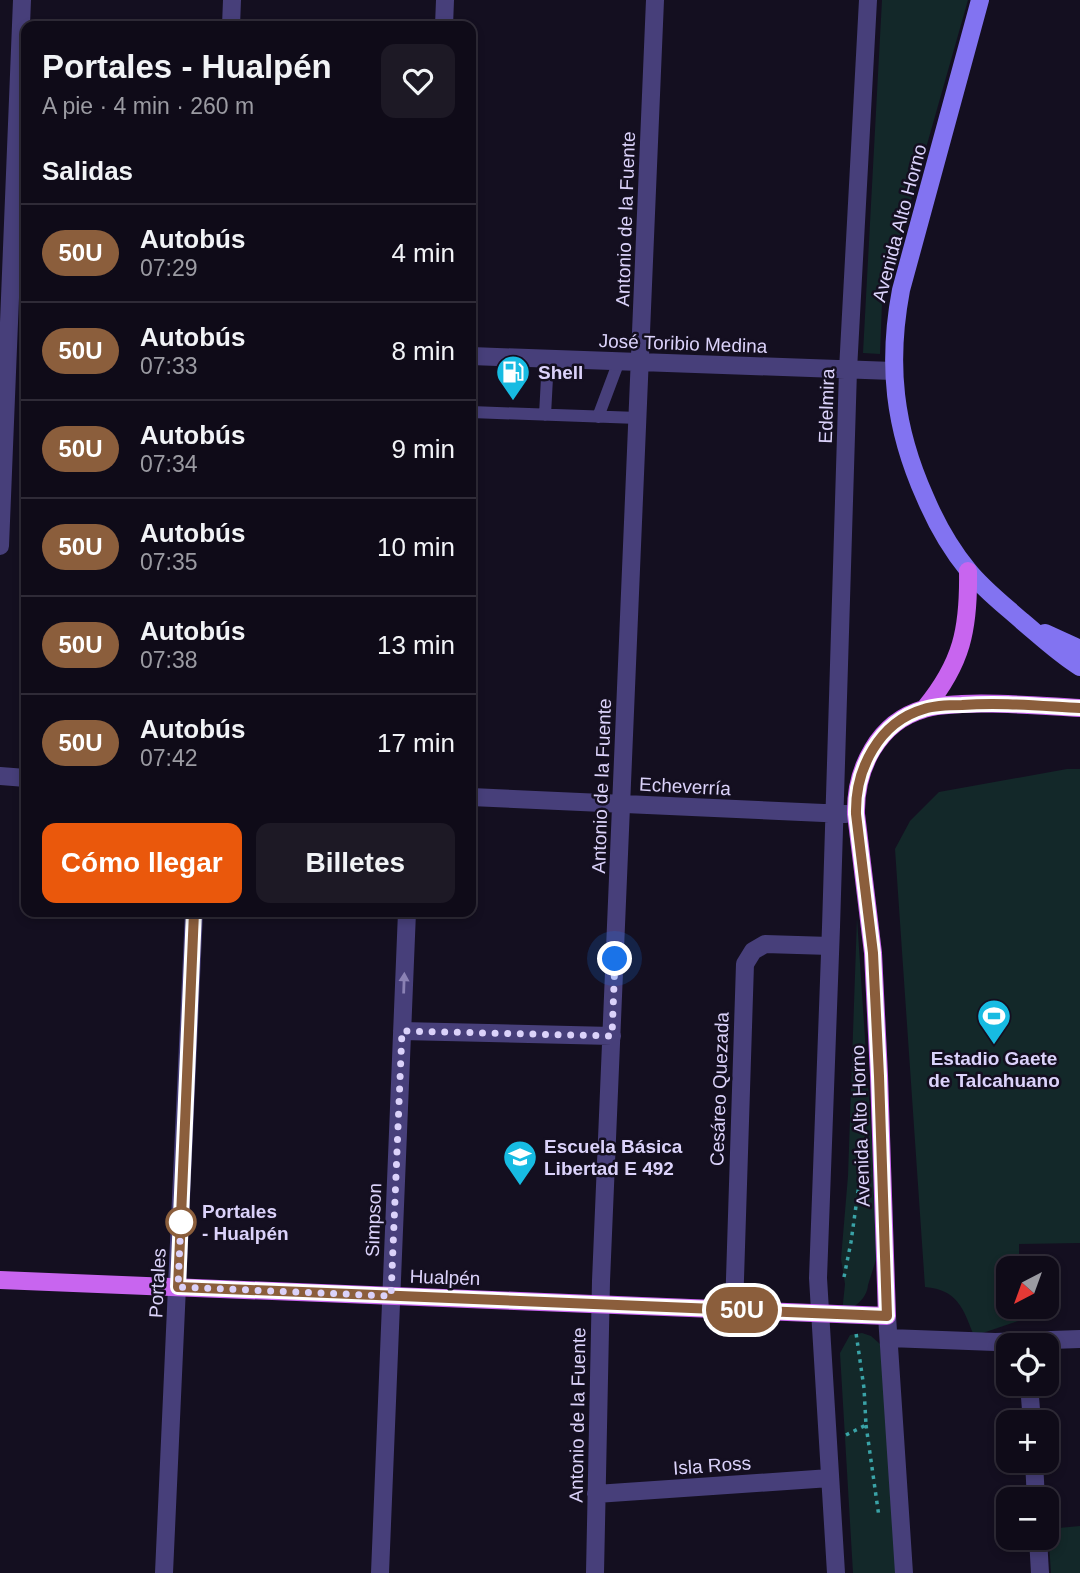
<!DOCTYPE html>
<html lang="es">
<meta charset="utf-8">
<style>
body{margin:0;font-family:Helvetica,sans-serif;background:#1d1925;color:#f1f3f6;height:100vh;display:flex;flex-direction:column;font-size:26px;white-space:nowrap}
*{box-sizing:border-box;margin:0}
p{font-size:23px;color:#9b9ba2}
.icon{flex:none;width:38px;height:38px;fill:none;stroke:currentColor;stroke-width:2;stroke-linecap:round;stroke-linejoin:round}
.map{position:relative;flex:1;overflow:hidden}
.sheet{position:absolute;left:21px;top:21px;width:455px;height:896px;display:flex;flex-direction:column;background:#0f0b18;border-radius:14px;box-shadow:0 4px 10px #0003,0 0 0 2px #2f2b37}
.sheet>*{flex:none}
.badge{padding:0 14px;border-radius:23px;font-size:24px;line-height:46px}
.needle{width:46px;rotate:221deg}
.fabs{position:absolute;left:996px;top:1256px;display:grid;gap:14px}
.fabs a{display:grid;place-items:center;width:63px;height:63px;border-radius:14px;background:#0f0b18;box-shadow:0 4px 10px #0003,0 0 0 2px #2f2b37;font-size:35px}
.you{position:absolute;width:35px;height:35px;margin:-18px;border:5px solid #fff;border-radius:50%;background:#1a73e8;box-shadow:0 0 0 10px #1a73e833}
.map>.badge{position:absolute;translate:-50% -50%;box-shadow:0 0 0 4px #fff}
h2{padding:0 21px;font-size:26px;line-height:63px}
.round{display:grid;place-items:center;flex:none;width:74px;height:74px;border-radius:14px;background:#1d1925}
.overview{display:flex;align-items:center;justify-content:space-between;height:119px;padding:0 21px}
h1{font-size:33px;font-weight:800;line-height:52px}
.action{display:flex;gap:14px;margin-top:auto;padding:14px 21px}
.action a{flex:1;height:80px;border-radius:14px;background:#ea580c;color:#fff;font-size:28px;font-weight:800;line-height:80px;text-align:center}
.action a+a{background:#1d1925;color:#f1f3f6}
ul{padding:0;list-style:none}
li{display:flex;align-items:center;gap:21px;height:98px;padding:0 21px;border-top:2px solid #2f2b37}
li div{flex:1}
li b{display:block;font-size:26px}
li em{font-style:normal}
li .badge{min-width:77px;font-weight:700;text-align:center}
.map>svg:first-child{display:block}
.green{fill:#132829}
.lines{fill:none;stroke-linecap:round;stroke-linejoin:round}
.path{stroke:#3aa3a7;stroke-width:3.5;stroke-dasharray:3.5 5;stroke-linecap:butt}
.service{stroke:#473f7a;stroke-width:12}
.minor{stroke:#473f7a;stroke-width:18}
.secondary{stroke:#8273f1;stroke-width:18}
.primary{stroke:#c865ef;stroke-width:18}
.oneway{fill:#8a81b4}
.line-casing{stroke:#fff;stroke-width:16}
.line{stroke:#8b5e3c;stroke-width:10}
.walk{stroke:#dbd2fa;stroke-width:7;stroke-dasharray:0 12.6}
.stop-dot{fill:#fff;stroke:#8b5e3c;stroke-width:3.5}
.labels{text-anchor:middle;stroke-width:5;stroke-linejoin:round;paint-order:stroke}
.street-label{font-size:19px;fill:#dbd2fa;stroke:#140f20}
.poi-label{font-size:19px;font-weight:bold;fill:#dbd2fa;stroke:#140f20;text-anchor:start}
.stop-label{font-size:19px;font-weight:bold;fill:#dbd2fa;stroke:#140f20;text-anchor:start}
</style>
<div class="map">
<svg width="1080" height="1573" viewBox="0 0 1080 1573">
<rect width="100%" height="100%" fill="#140f20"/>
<path class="green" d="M882,0H968L882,303L880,354L863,353Z
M1067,769H1080V1243L1019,1244V1269H1008V1307H1021V1320L974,1336C963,1308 958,1290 925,1287L895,849L910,821L939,792Z
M857,918L879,1250L868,1285C867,1299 854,1308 842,1313L845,1284L841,1259L848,1176Z
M862,1333L871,1336L880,1344L884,1377L898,1573H853L840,1353L850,1335Z
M1080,1526V1573H1051L1048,1529Z"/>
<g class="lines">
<path class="path" d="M844,1277L851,1242L861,1170
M866,1425L879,1517
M846,1435L866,1425L864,1388L856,1333"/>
<path class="service" d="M471,412L638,418
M545,415L548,359
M598,417L619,361"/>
<path class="minor" d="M231,26L232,0
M444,26L445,0
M471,356L893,371
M0,546L22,0
M0,776L26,778
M471,797L846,814
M402,1031L612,1036
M734,1310L745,964L753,951L765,944L830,946
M887,1316L904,1573
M889,1338L995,1342L1080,1339
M1029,1384L1032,1423
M1034,1461L1036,1500
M596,1494L830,1478
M1038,1538L1040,1573
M164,1573L194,912
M380,1573L407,912
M595,1573L601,1281L655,0
M836,1573L818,1278L831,927L848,370L868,0"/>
<path class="secondary" d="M980,0L901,290C887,364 894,428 925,497C936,523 950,548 968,570C983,589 1004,605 1022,621C1041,637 1059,654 1080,667
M1045,633L1080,649"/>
<path class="primary" d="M925,708C962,663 969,629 968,571
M0,1280L887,1316L879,1075L873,953L856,814C855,769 878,722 924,709C936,705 950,705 962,704C1001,702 1041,706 1080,708"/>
</g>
<defs><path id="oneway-solid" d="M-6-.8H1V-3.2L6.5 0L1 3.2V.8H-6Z" transform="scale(1.75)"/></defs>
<use class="oneway" href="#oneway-solid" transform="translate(404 983) rotate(-88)"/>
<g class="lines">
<g class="line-casing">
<path id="line" d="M194,912L178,1287L887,1316L879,1076L873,953L856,814C855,769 879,722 924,709C936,705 950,705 962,705C1001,702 1041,706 1080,708"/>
</g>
<use href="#line" class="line"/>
<path class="walk" d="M181,1222V1219L178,1287L391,1296L402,1031L612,1036L615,959"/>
</g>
<defs>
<g id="fuel-pin" transform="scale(1.75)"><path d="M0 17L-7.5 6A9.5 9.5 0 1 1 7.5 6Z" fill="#17bbe2" stroke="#140f20"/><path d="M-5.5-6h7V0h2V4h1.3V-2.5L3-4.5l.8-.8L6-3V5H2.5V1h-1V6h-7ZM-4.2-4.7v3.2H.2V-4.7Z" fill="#fff"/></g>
<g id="stadium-pin" transform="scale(1.75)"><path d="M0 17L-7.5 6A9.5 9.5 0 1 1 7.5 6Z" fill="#17bbe2" stroke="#140f20"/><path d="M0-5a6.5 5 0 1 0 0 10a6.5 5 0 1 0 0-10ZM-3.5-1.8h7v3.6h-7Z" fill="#fff"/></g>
<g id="school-pin" transform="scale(1.75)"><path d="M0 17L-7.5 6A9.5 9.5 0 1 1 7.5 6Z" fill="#17bbe2" stroke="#140f20"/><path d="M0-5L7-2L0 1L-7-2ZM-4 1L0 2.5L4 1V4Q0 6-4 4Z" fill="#fff"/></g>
</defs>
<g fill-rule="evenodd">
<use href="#fuel-pin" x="513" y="372"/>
<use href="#stadium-pin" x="994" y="1016"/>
<use href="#school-pin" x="520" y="1157"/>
</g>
<circle class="stop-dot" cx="181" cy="1222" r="14"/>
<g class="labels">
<g class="street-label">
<text transform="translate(625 219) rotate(-88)" y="7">Antonio de la Fuente</text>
<text transform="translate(899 223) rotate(-75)" y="7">Avenida Alto Horno</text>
<text transform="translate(683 343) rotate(2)" y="7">José Toribio Medina</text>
<text transform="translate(826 406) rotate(-88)" y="7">Edelmira</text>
<text transform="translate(601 786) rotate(-88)" y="7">Antonio de la Fuente</text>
<text transform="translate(685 786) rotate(3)" y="7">Echeverría</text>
<text transform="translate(719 1089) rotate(-88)" y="7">Cesáreo Quezada</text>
<text transform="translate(860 1126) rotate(-92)" y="7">Avenida Alto Horno</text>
<text transform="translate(373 1220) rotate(-88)" y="7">Simpson</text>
<text transform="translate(445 1277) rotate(2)" y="7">Hualpén</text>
<text transform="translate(157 1283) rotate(-87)" y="7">Portales</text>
<text transform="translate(577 1415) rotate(-89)" y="7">Antonio de la Fuente</text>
<text transform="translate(712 1465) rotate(-4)" y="7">Isla Ross</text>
</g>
<g class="poi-label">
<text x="538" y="379">Shell</text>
<text x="994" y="1065" text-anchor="middle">Estadio Gaete<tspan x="994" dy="22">de Talcahuano</tspan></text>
<text x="544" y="1153">Escuela Básica<tspan x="544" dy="22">Libertad E 492</tspan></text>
</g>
<g class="stop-label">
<text x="202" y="1218">Portales<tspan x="202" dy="22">- Hualpén</tspan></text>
</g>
</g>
</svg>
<div class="fabs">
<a><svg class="needle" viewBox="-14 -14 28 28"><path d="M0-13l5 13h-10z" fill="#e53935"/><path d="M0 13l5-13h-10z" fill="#9b9ba2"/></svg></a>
<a><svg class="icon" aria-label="locate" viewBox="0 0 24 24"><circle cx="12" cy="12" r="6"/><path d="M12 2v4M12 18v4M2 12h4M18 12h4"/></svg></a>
<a>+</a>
<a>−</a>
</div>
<div class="you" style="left:615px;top:959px"></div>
<b class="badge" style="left:742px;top:1310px;background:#8b5e3c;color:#fff">50U</b>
<section class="sheet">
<div class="overview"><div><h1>Portales - Hualpén</h1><p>A pie · 4 min · 260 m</p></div><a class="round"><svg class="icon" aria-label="heart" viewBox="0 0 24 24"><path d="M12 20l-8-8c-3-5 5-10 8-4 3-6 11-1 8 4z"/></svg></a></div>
<h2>Salidas</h2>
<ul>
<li><span class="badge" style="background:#8b5e3c;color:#fff">50U</span><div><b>Autobús</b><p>07:29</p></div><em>4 min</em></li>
<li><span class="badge" style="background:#8b5e3c;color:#fff">50U</span><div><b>Autobús</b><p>07:33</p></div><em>8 min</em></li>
<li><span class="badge" style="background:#8b5e3c;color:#fff">50U</span><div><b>Autobús</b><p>07:34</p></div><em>9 min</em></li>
<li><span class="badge" style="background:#8b5e3c;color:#fff">50U</span><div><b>Autobús</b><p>07:35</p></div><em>10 min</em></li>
<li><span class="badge" style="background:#8b5e3c;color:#fff">50U</span><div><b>Autobús</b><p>07:38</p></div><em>13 min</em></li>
<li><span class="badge" style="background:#8b5e3c;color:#fff">50U</span><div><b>Autobús</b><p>07:42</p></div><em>17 min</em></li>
</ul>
<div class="action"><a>Cómo llegar</a><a>Billetes</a></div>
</section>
</div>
